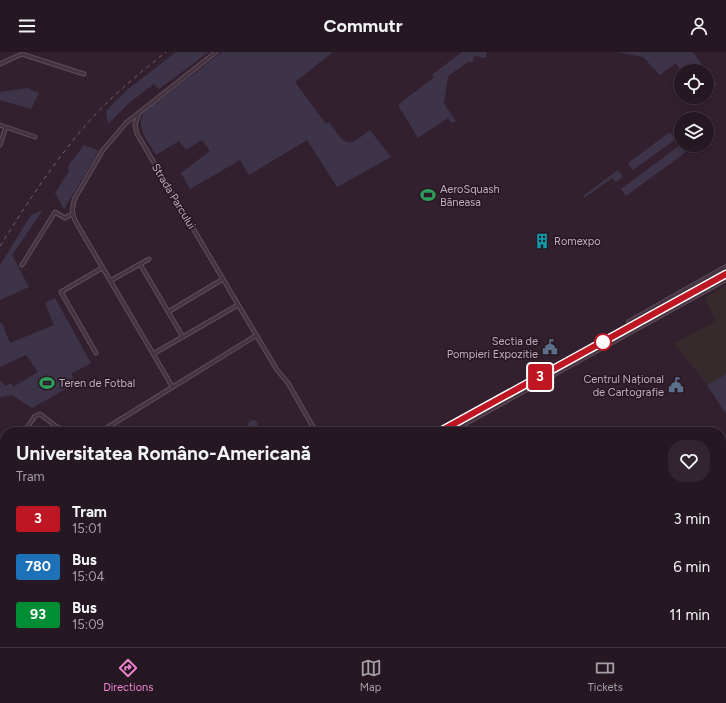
<!DOCTYPE html>
<meta charset="utf-8">
<style>
body{margin:0;font-family:Figtree,sans-serif;background:#322530;color:#f1f3f6;height:100vh;display:flex;flex-direction:column;font-size:15px;white-space:nowrap}
*{box-sizing:border-box;margin:0}
p{font-size:13px;color:#a4a0a6}
.icon{flex:none;width:22px;height:22px;fill:none;stroke:currentColor;stroke-width:2;stroke-linecap:round;stroke-linejoin:round}
.map{position:relative;flex:1;overflow:hidden}
.panel{position:absolute;left:0px;top:375px;width:726px;height:220px;display:flex;flex-direction:column;background:#261823;border-radius:16px 16px 0 0;box-shadow:0 2px 6px #0003,0 0 0 1px #423741}
.panel>*{flex:none}
.badge{padding:0 8px;border-radius:3px;font-size:14px;line-height:26px}
.tools{position:absolute;left:674px;top:12px;display:grid;gap:8px}
.tools a{display:grid;place-items:center;width:40px;height:40px;border-radius:50%;background:#261823;box-shadow:0 2px 6px #0003,0 0 0 1px #423741;font-size:20px}
.map>.badge{position:absolute;translate:-50% -50%;box-shadow:0 0 0 2px #fff}
.round{display:grid;place-items:center;flex:none;width:42px;height:42px;border-radius:16px;background:#322530}
.head{display:flex;align-items:center;justify-content:space-between;height:68px;padding:0 16px}
h1{font-size:19px;font-weight:700;line-height:30px}
ul{padding:0;list-style:none}
li{display:flex;align-items:center;gap:12px;height:48px;padding:0 16px}
li div{flex:1}
li b{display:block;font-size:15px}
li em{font-style:normal}
li .badge{min-width:44px;font-weight:700;text-align:center}
header{display:flex;justify-content:space-between;align-items:center;height:52px;padding:0 16px;background:#261823;font-size:18px;font-weight:700}
.tabs{display:flex;justify-content:space-around;align-items:center;height:56px;border-top:1px solid #423741;background:#261823;font-size:11px;color:#a4a0a6}
.tabs a{display:grid;justify-items:center;gap:2px}
.tabs .on{color:#ef84d2}
.map>svg:first-child{display:block}
.medical{fill:#362a2d}
.green{fill:#3d344a}
.lines{fill:none;stroke-linecap:round;stroke-linejoin:round}
.minor-casing{stroke:#5f4e5a;stroke-width:5}
.tertiary-casing{stroke:#5f4e5a;stroke-width:6}
.minor{stroke:#443340;stroke-width:3}
.tertiary{stroke:#443340;stroke-width:4}
.rail{stroke:#745e6e;stroke-width:1;stroke-dasharray:4 4;stroke-linecap:butt}
.line-casing{stroke:#fff;stroke-width:9}
.line{stroke:#be1622;stroke-width:6}
.stop-dot{fill:#fff;stroke:#be1622;stroke-width:2}
.labels{text-anchor:middle;stroke-width:3.5;stroke-linejoin:round;paint-order:stroke}
.poi-label{font-size:11px;fill:#c1adbc;stroke:#281924;text-anchor:start}
.street-label{font-size:11px;fill:#c1adbc;stroke:#281924}
</style>
<header><svg class="icon" aria-label="menu" viewBox="0 0 24 24"><path d="M4 6h16M4 12h16M4 18h16"/></svg>Commutr<svg class="icon" aria-label="person" viewBox="0 0 24 24"><circle cx="12" cy="8" r="4"/><path d="M4 21q1-7 8-7t8 7"/></svg></header>
<div class="map">
<svg width="726" height="595" viewBox="0 0 726 595">
<rect width="100%" height="100%" fill="#33202f"/>
<path class="medical" d="M726,233V322L707,333L674,291L716,269L704,246Z"/>
<path class="green" d="M176,0H209L159,37L154,32L129,51L108,72L106,59L127,38Z
M222,0H333L295,30L326,72L329,70C347,94 345,97 370,78L391,105L337,135L307,88L249,123L240,108L190,137L181,121L210,99L202,88L186,98L179,89L156,103C148,89 135,76 144,60Z
M462,0H487L486,6L474,4L473,10H468L448,24L444,52L456,69L452,71L448,66L418,86L398,53L433,26V22Z
M616,0H693L717,33L707,40V19H681L676,11L660,23L643,5Z
M27,36L39,41L31,57L0,48V40Z
M670,80L676,87L633,118L628,111Z
M84,93L99,99L64,157L55,141L69,119L68,114Z
M680,93L686,100L626,144L621,137Z
M618,118L623,125L616,130L612,126L584,146L583,144Z
M43,158L12,203L29,235L0,248V213L31,163Z
M55,246L91,311L71,322L76,331L32,356L12,343L0,345V328L5,334L11,331L13,335L38,320L26,303L0,315V271H2L10,291L54,273L45,251Z
M726,322V362L707,333Z
M248 373a5 5 0 1 1 10 0a5 5 0 1 1-10 0Z
M721,412H726V473L721,476Z"/>
<g class="lines">
<g class="minor-casing">
<path id="minor" d="M0,12L22,2L84,22
M139,61L135,73L137,82L277,318L288,331L316,380
M0,73L35,85
M0,93L6,75
M140,212L183,285
M22,213L55,160L65,166L72,162
M110,229L149,207
M168,260L223,227
M96,301L61,240L102,216
M153,302L238,253
M172,334L77,172C72,163 71,156 75,146L103,98L126,71L216,0
M24,380L35,364L40,362L57,375L72,380
M100,380L257,283
M0,406L5,401
M0,473L5,468
M0,496L5,501
M326,590L336,595
M359,590L364,592
M429,590L432,595
M467,590L471,595
M102,595V590
M163,595L164,590
M193,595L194,590
M222,595L223,590
M254,595L255,590"/>
</g>
<g class="tertiary-casing">
<path id="tertiary" d="M722,229L726,222
M629,270L726,215
M449,380L726,227
M0,542L5,536
M385,590L389,595"/>
</g>
<use href="#minor" class="minor"/>
<use href="#tertiary" class="tertiary"/>
<path class="rail" d="M0,194C26,153 53,111 85,74C109,46 137,23 166,0"/>
</g>
<g class="lines">
<g class="line-casing">
<path id="line" d="M439,380L726,222"/>
</g>
<use href="#line" class="line"/>
</g>
<defs>
<g id="stadium-bare" transform="scale(1.2)"><path d="M0-5a6.5 5 0 1 0 0 10a6.5 5 0 1 0 0-10ZM-3.5-1.8h7v3.6h-7Z" fill="#2e9e5b" stroke="#281924" stroke-width="2.5" paint-order="stroke"/></g>
<g id="building-bare" transform="scale(1.2)"><path d="M-4-6H4V6H1V3H-1V6H-4ZM-2.5-4.3h1.7v1.8h-1.7ZM.8-4.3h1.7v1.8H.8ZM-2.5-1h1.7V.8h-1.7ZM.8-1h1.7V.8H.8Z" fill="#0f9aa8" stroke="#281924" stroke-width="2.5" paint-order="stroke"/></g>
<g id="civic-bare" transform="scale(1.2)"><path d="M-.6-6.5H3V-4.5H.6V-3L4-1V1h2V6H-6V1h2V-1L-.6-3ZM-1.2 2.5V6h2.4V2.5Z" fill="#5c6f8a" stroke="#281924" stroke-width="2.5" paint-order="stroke"/></g>
</defs>
<g fill-rule="evenodd">
<use href="#stadium-bare" x="428" y="143"/>
<use href="#building-bare" x="542" y="189"/>
<use href="#civic-bare" x="550" y="295"/>
<use href="#stadium-bare" x="47" y="331"/>
<use href="#civic-bare" x="676" y="333"/>
</g>
<circle class="stop-dot" cx="603" cy="290" r="8"/>
<g class="labels">
<g class="poi-label">
<text x="440" y="141">AeroSquash<tspan x="440" dy="13">Băneasa</tspan></text>
<text x="554" y="193">Romexpo</text>
<text x="538" y="293" text-anchor="end">Sectia de<tspan x="538" dy="13">Pompieri Expozitie</tspan></text>
<text x="664" y="331" text-anchor="end">Centrul Național<tspan x="664" dy="13">de Cartografie</tspan></text>
<text x="59" y="335">Teren de Fotbal</text>
</g>
<g class="street-label">
<text transform="translate(174 144) rotate(59)" y="4">Strada Parcului</text>
</g>
</g>
</svg>
<div class="tools">
<a><svg class="icon" aria-label="locate" viewBox="0 0 24 24"><circle cx="12" cy="12" r="6"/><path d="M12 2v4M12 18v4M2 12h4M18 12h4"/></svg></a>
<a><svg class="icon" aria-label="layers" viewBox="0 0 24 24"><path d="M12 4l9 5-9 5-9-5zM3 14l9 5 9-5"/></svg></a>
</div>
<b class="badge" style="left:540px;top:325px;background:#be1622;color:#fff">3</b>
<section class="panel">
<div class="head"><div><h1>Universitatea Româno-Americană</h1><p>Tram</p></div><a class="round"><svg class="icon" aria-label="heart" viewBox="0 0 24 24"><path d="M12 20l-8-8c-3-5 5-10 8-4 3-6 11-1 8 4z"/></svg></a></div>
<ul>
<li><span class="badge" style="background:#be1622;color:#fff">3</span><div><b>Tram</b><p>15:01</p></div><em>3 min</em></li>
<li><span class="badge" style="background:#1d71b8;color:#fff">780</span><div><b>Bus</b><p>15:04</p></div><em>6 min</em></li>
<li><span class="badge" style="background:#008d36;color:#fff">93</span><div><b>Bus</b><p>15:09</p></div><em>11 min</em></li>
</ul>
</section>
</div>
<nav class="tabs">
<a class="on"><svg class="icon" aria-label="directions" viewBox="0 0 24 24"><path d="M12 3l9 9-9 9-9-9zM9 14v-3h6M13 9l2 2-2 2"/></svg>Directions</a>
<a><svg class="icon" aria-label="map" viewBox="0 0 24 24"><path d="M3 6l6-2 6 2 6-2v14l-6 2-6-2-6 2zM9 4v14M15 6v14"/></svg>Map</a>
<a><svg class="icon" aria-label="tickets" viewBox="0 0 24 24"><path d="M3 7h18v10H3zM15 7v10"/></svg>Tickets</a>
</nav>
